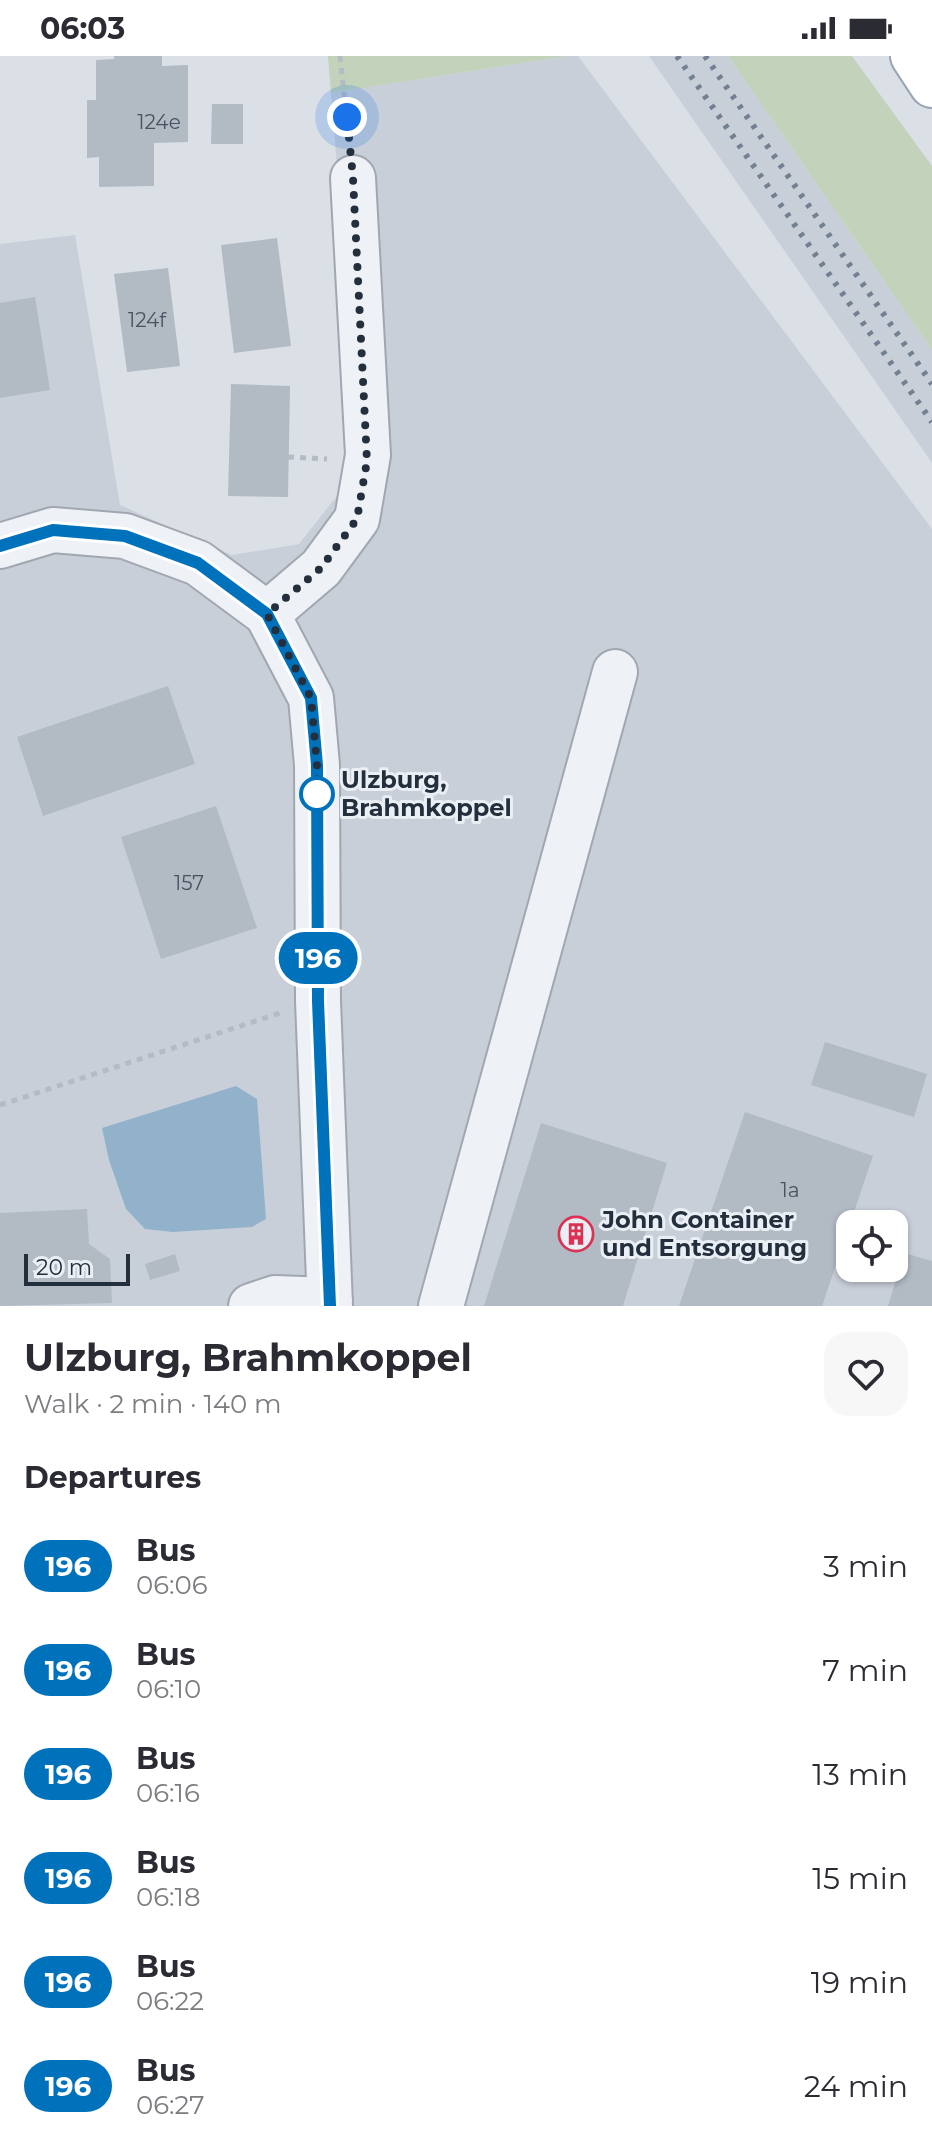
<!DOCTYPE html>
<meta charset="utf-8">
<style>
body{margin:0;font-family:Montserrat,sans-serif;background:#f7f7f7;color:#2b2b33;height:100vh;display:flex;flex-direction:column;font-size:30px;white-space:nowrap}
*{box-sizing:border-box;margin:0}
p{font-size:26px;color:#7c7c81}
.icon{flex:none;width:44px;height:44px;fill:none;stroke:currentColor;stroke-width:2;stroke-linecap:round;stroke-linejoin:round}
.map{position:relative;height:1250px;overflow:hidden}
.panel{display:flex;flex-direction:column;background:#fff;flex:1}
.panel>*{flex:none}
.badge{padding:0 16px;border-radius:26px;font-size:28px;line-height:52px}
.tools{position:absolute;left:836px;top:1154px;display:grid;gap:16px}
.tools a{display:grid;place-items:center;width:72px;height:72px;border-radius:16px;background:#fff;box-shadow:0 2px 6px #0004;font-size:40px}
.scale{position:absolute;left:24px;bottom:20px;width:106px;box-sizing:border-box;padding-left:8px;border:4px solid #242f3e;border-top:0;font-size:22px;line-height:28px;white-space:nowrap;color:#242f3e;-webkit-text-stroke:6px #eaeff5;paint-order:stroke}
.you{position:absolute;width:40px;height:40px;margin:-20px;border:6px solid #fff;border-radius:50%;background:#1a73e8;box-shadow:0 0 0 12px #1a73e833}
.map>.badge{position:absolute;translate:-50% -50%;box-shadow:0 0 0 4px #fff}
h2{padding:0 24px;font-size:30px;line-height:72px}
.round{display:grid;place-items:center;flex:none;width:84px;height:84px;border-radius:24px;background:#f7f7f7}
.head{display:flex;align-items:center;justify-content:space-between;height:136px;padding:0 24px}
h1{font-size:38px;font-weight:700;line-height:60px}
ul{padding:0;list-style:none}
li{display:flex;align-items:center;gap:24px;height:104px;padding:0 24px}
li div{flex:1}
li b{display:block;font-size:30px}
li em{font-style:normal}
li .badge{min-width:88px;font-weight:700;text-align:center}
.status{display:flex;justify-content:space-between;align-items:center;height:56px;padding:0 40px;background:#fff;direction:ltr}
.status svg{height:22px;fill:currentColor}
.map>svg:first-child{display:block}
.built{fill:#c9cfd9;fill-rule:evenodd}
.green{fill:#c2d2bb}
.water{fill:#92b1cb}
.building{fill:#b2bac4}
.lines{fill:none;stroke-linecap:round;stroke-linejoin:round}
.minor-casing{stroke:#a0a7b1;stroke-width:48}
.major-casing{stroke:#99a5b4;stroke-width:48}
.path{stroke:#b5bbc2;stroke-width:5;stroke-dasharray:6 6;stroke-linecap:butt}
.minor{stroke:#eef1f5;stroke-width:44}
.major{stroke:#fff;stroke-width:44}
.rail{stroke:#738092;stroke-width:6;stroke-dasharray:4 8;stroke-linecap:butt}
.line-casing{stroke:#fff;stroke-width:18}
.line{stroke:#0072bc;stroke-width:12}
.walk{stroke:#242f3e;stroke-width:8;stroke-dasharray:0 14.4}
.stop-dot{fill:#fff;stroke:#0072bc;stroke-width:4}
.labels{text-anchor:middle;stroke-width:6;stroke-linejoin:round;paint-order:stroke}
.number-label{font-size:20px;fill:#485260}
.stop-label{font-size:24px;font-weight:bold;fill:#242f3e;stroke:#eaeff5;text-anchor:start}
.poi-label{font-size:24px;font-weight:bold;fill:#242f3e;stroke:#eaeff5;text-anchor:start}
</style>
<div class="status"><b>06:03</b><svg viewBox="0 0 49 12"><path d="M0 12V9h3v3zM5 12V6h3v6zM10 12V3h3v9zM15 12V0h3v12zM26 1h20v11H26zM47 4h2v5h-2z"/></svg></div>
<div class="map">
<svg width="932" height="1250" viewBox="0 0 932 1250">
<rect width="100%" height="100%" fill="#dbe0e7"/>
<path class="built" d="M568,0H578L932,473V1250H0V188L75,179L120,449L232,499L299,488L347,427L356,338L331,37ZM850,1168H894V1212H850Z
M649,0H728L932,294V407Z"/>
<path class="green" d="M328,0H568L331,37Z
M728,0H852L932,110V294Z"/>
<path class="water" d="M236,1030L257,1043L266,1163L252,1171L173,1176L145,1173L126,1153L109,1104L102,1072Z"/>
<path class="building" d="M114,0H162V10L188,9V86L154,87V130L99,131V101L87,102V44H96V4L114,3Z
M212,48H243V88H211Z
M277,182L291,290L234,297L221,189Z
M168,212L180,310L127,316L114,218Z
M35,241L50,334L0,342V247Z
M231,328L290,330L288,441L228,440Z
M168,630L195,708L43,760L17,681Z
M216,750L257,872L161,903L121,781Z
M825,986L927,1018L914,1061L811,1029Z
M745,1056L873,1100L822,1250H679Z
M541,1067L667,1107L623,1250H484Z
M87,1153L89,1188L110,1203L112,1247L0,1250V1157Z
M904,1197L932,1205V1250H888Z
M175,1198L180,1215L150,1224L145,1208Z"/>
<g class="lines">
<g class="minor-casing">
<path id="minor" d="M0,490L53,474L125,480L198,507L267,558L311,642L317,709L318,945L330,1250
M267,558L321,512L357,463L368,399L353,122
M251,1250L275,1242L330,1244
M441,1250L615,616"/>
</g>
<g class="major-casing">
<path id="major" d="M913,0L932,29"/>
</g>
<path class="path" d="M340,0L349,85
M288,401L327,403
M0,1049L280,957"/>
<use href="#minor" class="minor"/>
<use href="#major" class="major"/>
<path class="rail" d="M677,0L932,366
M705,0L932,328"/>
</g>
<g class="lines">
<g class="line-casing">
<path id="line" d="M0,490L53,474L125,480L198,507L267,558L311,642L317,709L318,945L330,1250"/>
</g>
<use href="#line" class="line"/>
<path class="walk" d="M317,738V709L311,642L267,558L321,512L357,463L367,405L353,122L347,61"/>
</g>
<defs>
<g id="building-ring" transform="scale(1.8)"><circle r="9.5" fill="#eaeff5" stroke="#da3254" stroke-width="1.5"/><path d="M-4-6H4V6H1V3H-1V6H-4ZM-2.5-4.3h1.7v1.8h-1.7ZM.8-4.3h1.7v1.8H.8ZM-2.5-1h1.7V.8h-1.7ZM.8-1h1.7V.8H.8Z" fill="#da3254"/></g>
</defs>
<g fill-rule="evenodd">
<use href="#building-ring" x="576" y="1178"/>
</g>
<circle class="stop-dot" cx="317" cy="738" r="16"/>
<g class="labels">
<g class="number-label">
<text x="159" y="73">124e</text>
<text x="147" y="271">124f</text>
<text x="189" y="834">157</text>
<text x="790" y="1141">1a</text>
</g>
<g class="stop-label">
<text x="341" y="732">Ulzburg,<tspan x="341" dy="28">Brahmkoppel</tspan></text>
</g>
<g class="poi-label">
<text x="602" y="1172">John Container<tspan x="602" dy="28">und Entsorgung</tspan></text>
</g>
</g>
</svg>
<div class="tools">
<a><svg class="icon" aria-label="locate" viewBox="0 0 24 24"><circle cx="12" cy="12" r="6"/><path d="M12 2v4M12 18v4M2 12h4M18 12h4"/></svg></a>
</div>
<div class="scale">20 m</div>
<div class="you" style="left:347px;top:61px"></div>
<b class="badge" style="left:318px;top:902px;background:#0072bc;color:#fff">196</b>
</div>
<section class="panel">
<div class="head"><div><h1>Ulzburg, Brahmkoppel</h1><p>Walk · 2 min · 140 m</p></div><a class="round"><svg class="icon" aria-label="heart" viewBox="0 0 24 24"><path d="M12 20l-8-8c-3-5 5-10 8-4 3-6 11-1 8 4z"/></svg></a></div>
<h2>Departures</h2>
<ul>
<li><span class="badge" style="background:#0072bc;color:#fff">196</span><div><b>Bus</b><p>06:06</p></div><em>3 min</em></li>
<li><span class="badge" style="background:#0072bc;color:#fff">196</span><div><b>Bus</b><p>06:10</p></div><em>7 min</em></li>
<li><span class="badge" style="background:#0072bc;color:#fff">196</span><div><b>Bus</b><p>06:16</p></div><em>13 min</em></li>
<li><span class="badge" style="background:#0072bc;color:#fff">196</span><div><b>Bus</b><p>06:18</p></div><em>15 min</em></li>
<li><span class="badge" style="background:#0072bc;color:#fff">196</span><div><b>Bus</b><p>06:22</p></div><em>19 min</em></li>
<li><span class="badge" style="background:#0072bc;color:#fff">196</span><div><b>Bus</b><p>06:27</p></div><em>24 min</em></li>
</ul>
</section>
